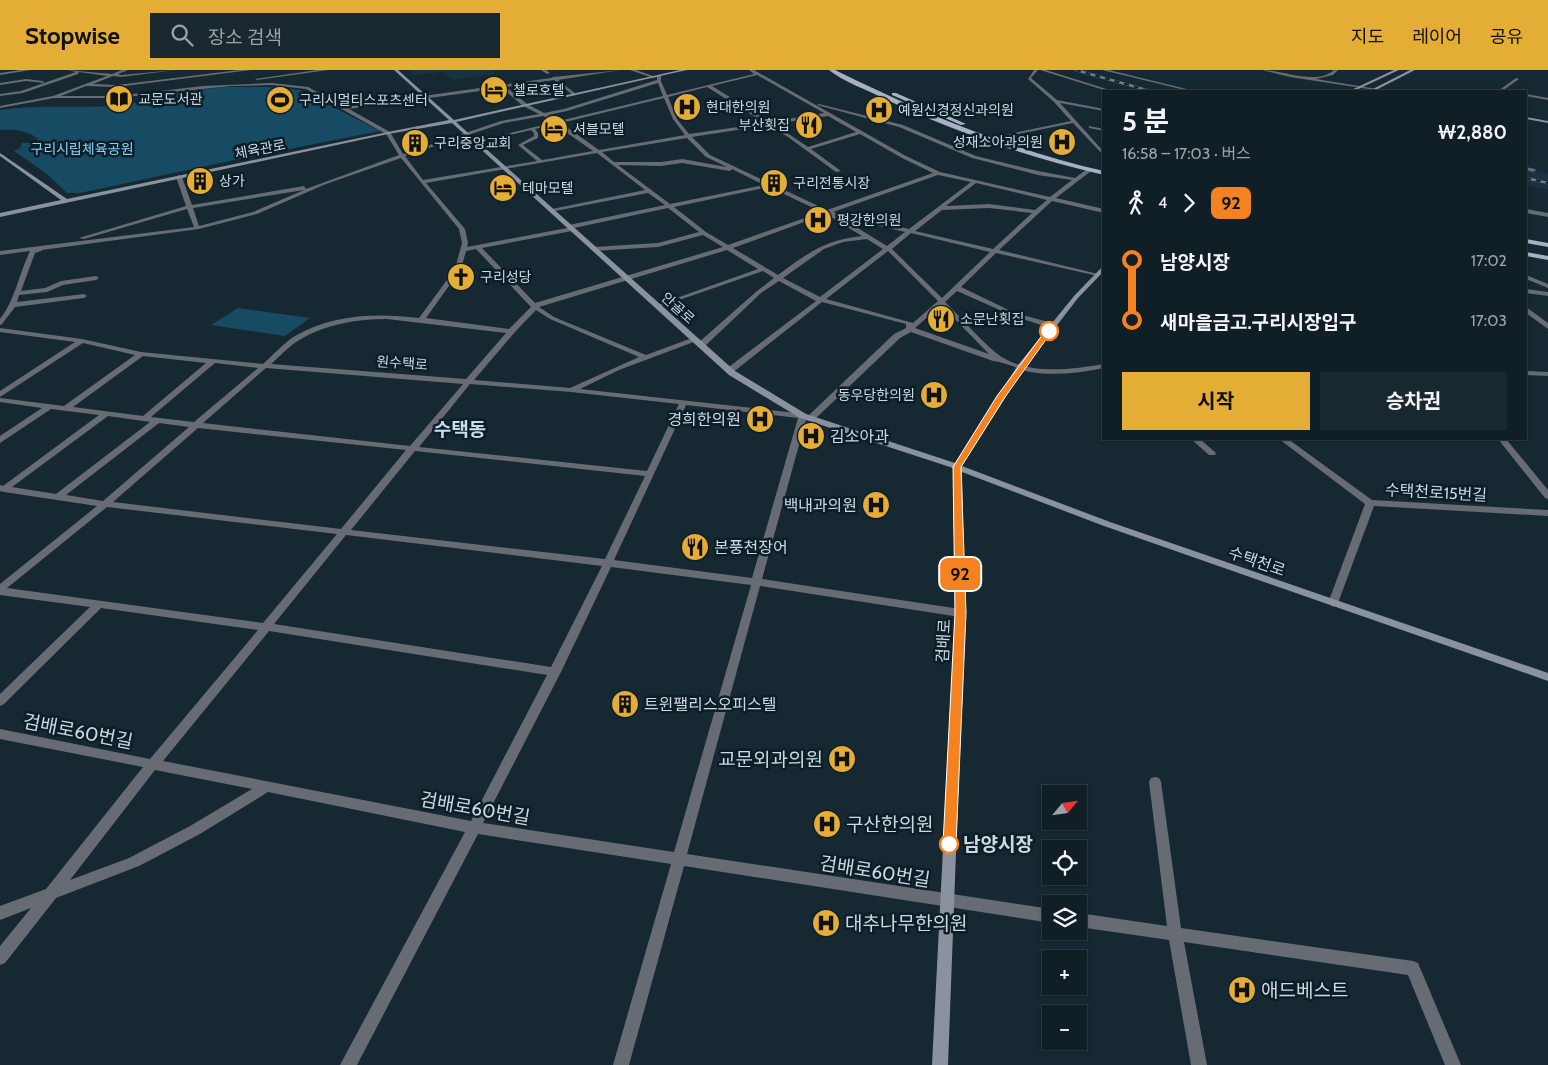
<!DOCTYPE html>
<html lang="ko">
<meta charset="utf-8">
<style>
body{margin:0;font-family:Cabin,"Noto Sans KR",sans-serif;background:#19272e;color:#f1f3f6;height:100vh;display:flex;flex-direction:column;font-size:19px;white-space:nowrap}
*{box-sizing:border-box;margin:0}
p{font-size:16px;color:#9ca2a7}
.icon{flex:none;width:28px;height:28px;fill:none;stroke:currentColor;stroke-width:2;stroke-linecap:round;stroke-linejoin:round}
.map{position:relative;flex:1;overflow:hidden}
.drawer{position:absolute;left:1102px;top:20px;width:425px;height:350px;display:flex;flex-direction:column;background:#101e26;border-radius:0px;box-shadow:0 1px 4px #0004,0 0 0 1px #303c43}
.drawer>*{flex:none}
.badge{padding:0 10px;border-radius:8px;font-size:18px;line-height:32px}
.needle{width:32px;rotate:61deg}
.fabs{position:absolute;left:1042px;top:715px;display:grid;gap:10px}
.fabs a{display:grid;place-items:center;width:45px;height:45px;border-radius:0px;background:#101e26;box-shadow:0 1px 4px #0004,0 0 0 1px #303c43;font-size:25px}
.map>.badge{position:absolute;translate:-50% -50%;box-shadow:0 0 0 2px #fff}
.legs{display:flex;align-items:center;gap:8px;height:55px;padding:0 20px;font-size:16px}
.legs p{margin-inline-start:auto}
.headline{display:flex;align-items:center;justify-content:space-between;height:85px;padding:0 20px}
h1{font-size:28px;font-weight:700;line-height:38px}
.cta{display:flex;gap:10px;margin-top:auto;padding:10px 20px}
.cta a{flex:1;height:58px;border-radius:0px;background:#e4ad35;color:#111;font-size:20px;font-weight:700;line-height:58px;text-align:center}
.cta a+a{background:#19272e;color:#f1f3f6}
ul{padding:0 20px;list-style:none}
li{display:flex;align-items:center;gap:18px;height:60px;font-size:19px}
li i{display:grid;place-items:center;width:8px;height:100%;margin:0 6px;background:currentColor}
li i::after{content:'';width:12px;height:12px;margin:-6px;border:4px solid;border-radius:50%;background:#101e26}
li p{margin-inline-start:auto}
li:first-child i{background:linear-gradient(#0000 50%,currentColor 0)}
li:last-child i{background:linear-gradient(currentColor 50%,#0000 0)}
header{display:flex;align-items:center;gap:30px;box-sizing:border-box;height:70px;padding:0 25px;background:#e4ad35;color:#111}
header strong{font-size:24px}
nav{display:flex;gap:28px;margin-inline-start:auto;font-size:18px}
.search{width:350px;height:45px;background:#19272e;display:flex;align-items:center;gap:12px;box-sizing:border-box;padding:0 18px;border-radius:0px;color:#9ca2a7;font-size:19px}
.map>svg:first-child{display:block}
.built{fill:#193240}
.green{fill:#174b63}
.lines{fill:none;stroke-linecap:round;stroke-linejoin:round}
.street{fill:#676b73;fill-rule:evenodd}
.secondary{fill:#8b929f;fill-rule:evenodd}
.primary{fill:#a8b1c1;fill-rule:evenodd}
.rail-casing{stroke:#707f87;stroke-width:2.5}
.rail{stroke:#0c1e28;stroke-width:2;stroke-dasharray:5;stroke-linecap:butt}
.line-1{fill:#f58220;stroke:#fff}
.stop-1-dot{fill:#fff;stroke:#f58220;stroke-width:2.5}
.labels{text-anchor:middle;stroke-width:5;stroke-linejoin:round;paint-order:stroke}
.far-poi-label{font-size:14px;fill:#cdd8df;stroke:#0c1e28;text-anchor:start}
.far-park-label{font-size:14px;fill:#87d0f8;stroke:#0c1e28}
.far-street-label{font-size:14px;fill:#cdd8df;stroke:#0c1e28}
.poi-label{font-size:16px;fill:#cdd8df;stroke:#0c1e28;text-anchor:start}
.street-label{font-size:16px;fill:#cdd8df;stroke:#0c1e28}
.quarter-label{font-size:19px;font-weight:bold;fill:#c6ddea;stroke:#0c1e28}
.near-street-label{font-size:19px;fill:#cdd8df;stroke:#0c1e28}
.near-poi-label{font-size:19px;fill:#cdd8df;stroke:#0c1e28;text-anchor:start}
.near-stop-label{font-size:19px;font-weight:bold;fill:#cdd8df;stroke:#0c1e28;text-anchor:start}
</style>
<header>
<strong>Stopwise</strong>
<div class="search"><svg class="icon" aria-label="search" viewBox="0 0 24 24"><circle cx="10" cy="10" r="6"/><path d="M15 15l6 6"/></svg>장소 검색</div>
<nav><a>지도</a><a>레이어</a><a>공유</a></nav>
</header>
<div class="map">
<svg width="1548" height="995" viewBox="0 0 1548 995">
<rect width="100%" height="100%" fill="#162832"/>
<path class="built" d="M409,0H499L492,1L495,4L453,10L442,2L415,5Z
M1526,99L1548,103V120L1526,115Z"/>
<path class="green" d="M224,17H268L300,20L380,61L239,89L80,123H67L47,104L14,81L20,78L22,73H35L38,69C28,60 13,59 0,60V40C40,34 82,39 123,35C137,33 150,30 164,26C183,20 205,20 224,17Z
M238,238L310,248L285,266L211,255Z"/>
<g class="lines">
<path class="street" d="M20,0H31L0,5V3Z
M67,0L112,4L122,0H128L118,4L121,5L176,0L121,7L113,6L93,14L117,15L239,0H251L117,17L86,16L61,26H116L203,16L272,13L308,17L345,37L551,8L553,7L621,0L558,10L576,24L574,26L554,10L506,17L527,34L544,43L564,39L657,10V6L659,5L661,6V11L667,25L754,4L749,0H754L906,86L940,102L1050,127L1072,110L1038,105L972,88L899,57L817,35L819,34L903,55L976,86L1038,101L1075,108L1087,99H1091V101L1056,128L1104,139V143L1052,131L999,180L1098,204V206L996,183L961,217L1015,243L1056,254V258H1050L1011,245L957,221L945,232C962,248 977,267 995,282C1024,306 1069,300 1104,294V298C1080,303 1054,306 1030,302C1018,299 1005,292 993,291L911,262L900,268L814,350H811L807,348L808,346L894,264L906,258V254L822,232L732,303H726V299L816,231L779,211L761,223L704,277H698V273L757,221L774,208L763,201L659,237L654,236L758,199L727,180L539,237L554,247L646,285L692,268L699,270L619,300L580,319L806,344L807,346L762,509L960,539L964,540L965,543L964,546L960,547L760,516L687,784L1051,839V853L684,796L629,995H613L671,794L478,764L357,995H340L465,762L268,722L200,764L139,796L56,828L5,893L0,895V876L31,838L0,850V836L46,819L143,697L0,669V659L150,689L258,560L101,538L4,634L0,636V624L90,537L0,525V514L97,436L4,422L0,421V415L3,416L99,345L51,339L0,373V366L42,338L0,332V328L64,336L135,285L83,273L0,327V321L75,272L0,262V258L82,269L141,282L263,294C273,285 284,273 295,266C333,244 377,243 419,248L455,199L462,173L459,159L401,88L326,114L257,144L199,159L42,180L41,181L35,183L21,221L45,218L61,211L96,206L99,208L96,210L63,215L47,222L19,225L17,232L84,224L87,226L84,228L15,237L2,254L0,255V249C15,230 19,204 30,181L0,185V181L194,157L187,139L84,169L79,168L186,136L176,107L179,105L182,107L192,135L304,116L306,119L399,85L386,64L306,19L272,15L231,16L116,28H54L0,38V36L53,26L107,6L79,2L78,4L23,23L0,26V24L21,21L44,13L26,11L0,15V13L26,9L43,11L44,13L76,2ZM757,5L824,43L770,52L712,16ZM658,13L663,26L559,51L548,45L567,41ZM707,17L765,53L689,64L677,49L668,27ZM502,18L523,36L539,44L501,51L403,84L390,62L349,39ZM664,28L673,49L685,65L599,80L561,53ZM543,46L555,52L474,72L476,73L531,60L534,63V66L518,75L537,91L423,110L405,86L504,53ZM828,46L856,62L808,77L774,54ZM557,54L560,58L593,81L542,90L523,75L538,68V63L535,59ZM768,55L788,67L836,102L841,101L811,79L860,64L902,88L933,103L827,140L710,85L692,67ZM687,68L706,87L727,97L682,89L661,92H614L602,82ZM597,83L645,120L552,139L549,141L550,142L648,123L665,135L569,155L567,156V158L467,177L468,173L465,159L426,113ZM682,93L730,101L732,99L764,115L670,134L618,95L661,96ZM938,105L971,112L909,159L833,142ZM976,113L1047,130L1035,140L989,134L946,136ZM769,117L822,142L728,175L706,162L674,137ZM304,120L253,142L199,156L193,138ZM668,138L699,162L658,173L594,177L591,179L594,181L658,177L703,165L723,177L535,233L482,178L572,161L575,159L574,158ZM989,138L1032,143L993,179L915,161L942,140ZM826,144L862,166C824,170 808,183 778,205L733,178ZM838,146L905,162L887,176ZM911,163L990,182L942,228L892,179ZM867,169L883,179L820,227L783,208L824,179L843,172ZM476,179L531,237L509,259L426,248L461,199L466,181ZM888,181L938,231L913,253L826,229ZM941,235L989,284L915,258ZM536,240L550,249L639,287L570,318L474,310L515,262ZM387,249L506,263L466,309L271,294C280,286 290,275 301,269C327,254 357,249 387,249ZM143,286L206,293L143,346L73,337ZM215,293L258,298L194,352L151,347ZM266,298L463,314L410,376L203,353ZM470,314L571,322L679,334L647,401L419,377ZM686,335L798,348L752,508L614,490ZM108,346L150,352L56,424L12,417ZM159,353L189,357L103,431L66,425ZM198,358L406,380L341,459L113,432ZM415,381L645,406L605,489L351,460ZM107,437L337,464L263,553L7,518ZM346,465L602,496L551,597L274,554ZM611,497L751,515L674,782L483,753L561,602ZM269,561L547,605L471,751L163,691ZM155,700L252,719L190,756L129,788L70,810Z
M317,0H328L257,10L255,9Z
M541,0H546L550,3L547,4Z
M630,0H636L656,7L653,8Z
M1034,0H1038L1031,8L1057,30L1104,39V41L1060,33L1104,82V86L1073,53L993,69L995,67L1071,51L1054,32L1028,9Z
M1040,0H1046L1113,21H1107Z
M1102,0H1109L1195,21H1189Z
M1262,0C1283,0 1317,16 1334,0H1338L1333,5L1316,9L1377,19L1375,20L1290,7Z
M1516,8L1519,9L1502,21H1498Z
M1526,24L1548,28V30L1526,26Z
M1089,56L1104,59V61L1089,58Z
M1526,97L1535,99L1536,100L1533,102L1526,100Z
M1526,139L1548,143V147L1526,143Z
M1526,205L1548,214V218L1526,209Z
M1526,219L1548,222V226L1526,223Z
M1526,237L1548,253V259L1526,243Z
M1526,301L1548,302V306L1526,305Z
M1191,369H1200L1216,383L1215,385H1209Z
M1279,369H1288L1372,430L1548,440V446L1374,436L1338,533L1333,537L1328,533L1365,434Z
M1498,369H1506L1548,420V429L1545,428Z
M1155,707L1159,708L1161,712L1181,858L1413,891L1418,893L1461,995H1445L1408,905L1184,872L1207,995H1191L1169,870L1079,857V843L1167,856L1149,712L1151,708Z"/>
<path class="secondary" d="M394,0H398L454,50L680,0H687L456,52L735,301L806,344L955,393L1018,295L1074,226L1104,195V201L1078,228L1024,298L962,396L1110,452L1548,603V611L1104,456L962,402L965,543L948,995H932L955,543L953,398L800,348L729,305L452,53L388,64L0,147V143L61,130L0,86V83L67,129L388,62L449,50Z
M1394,0H1399L1354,21H1349Z
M1410,0H1415L1374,21H1369Z
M1526,47L1548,51V53L1526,49Z"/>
<path class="primary" d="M829,0H835C922,43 1009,79 1104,101V105C1027,87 954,62 883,28C865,19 844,12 829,0Z
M892,23H896L966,54L961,55L892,25Z
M1526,169L1548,173V177L1526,173Z
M1526,182L1548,186V190L1526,186Z"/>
<g class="rail-casing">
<path id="rail" d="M1076,0L1150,21
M1526,108L1548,113"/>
</g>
<use href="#rail" class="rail"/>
</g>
<path class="line-1" d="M1046,260L1052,261L1005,327L961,397L966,543L956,774L954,778L949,780L945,778L943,774L955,543L953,397L997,326Z"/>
<defs>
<g id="hotel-disc" transform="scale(1.4375)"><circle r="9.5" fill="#e4ad35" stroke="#0c1e28"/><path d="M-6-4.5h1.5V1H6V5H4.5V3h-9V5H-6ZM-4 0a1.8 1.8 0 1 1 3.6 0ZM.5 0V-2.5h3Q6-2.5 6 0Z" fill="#111"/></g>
<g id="library-disc" transform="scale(1.4375)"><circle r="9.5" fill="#e4ad35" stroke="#0c1e28"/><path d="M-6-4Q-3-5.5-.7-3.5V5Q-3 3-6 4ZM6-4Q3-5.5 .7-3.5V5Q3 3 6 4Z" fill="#111"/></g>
<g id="stadium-disc" transform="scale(1.4375)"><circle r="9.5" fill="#e4ad35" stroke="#0c1e28"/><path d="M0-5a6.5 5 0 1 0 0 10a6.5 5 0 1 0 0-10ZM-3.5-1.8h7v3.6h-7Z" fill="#111"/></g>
<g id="hospital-disc" transform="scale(1.4375)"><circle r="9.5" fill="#e4ad35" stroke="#0c1e28"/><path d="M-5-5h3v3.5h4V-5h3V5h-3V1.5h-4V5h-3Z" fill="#111"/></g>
<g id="restaurant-disc" transform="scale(1.4375)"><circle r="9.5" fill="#e4ad35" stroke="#0c1e28"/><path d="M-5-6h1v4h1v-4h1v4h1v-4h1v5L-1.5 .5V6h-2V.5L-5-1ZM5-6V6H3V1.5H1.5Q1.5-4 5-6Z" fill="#111"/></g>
<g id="building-disc" transform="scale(1.4375)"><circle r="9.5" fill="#e4ad35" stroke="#0c1e28"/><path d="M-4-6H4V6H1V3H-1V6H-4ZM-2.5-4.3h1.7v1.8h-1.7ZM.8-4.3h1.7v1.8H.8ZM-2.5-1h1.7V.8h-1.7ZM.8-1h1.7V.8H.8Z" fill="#111"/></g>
<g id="church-disc" transform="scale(1.4375)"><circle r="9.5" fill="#e4ad35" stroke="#0c1e28"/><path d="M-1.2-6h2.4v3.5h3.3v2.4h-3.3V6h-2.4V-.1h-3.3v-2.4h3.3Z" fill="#111"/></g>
</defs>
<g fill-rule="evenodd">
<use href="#hotel-disc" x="494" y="20"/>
<use href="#library-disc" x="119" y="29"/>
<use href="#stadium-disc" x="280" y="30"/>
<use href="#hospital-disc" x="687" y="37"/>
<use href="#hospital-disc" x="879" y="40"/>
<use href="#restaurant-disc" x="809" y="55"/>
<use href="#hotel-disc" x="554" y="59"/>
<use href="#hospital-disc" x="1062" y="72"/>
<use href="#building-disc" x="415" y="73"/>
<use href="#building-disc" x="200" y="111"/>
<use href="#building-disc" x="774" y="113"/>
<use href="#hotel-disc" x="503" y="118"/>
<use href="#hospital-disc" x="818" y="150"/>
<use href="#church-disc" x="461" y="207"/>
<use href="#restaurant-disc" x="941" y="249"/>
<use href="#hospital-disc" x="934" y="325"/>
<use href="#hospital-disc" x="760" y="349"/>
<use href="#hospital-disc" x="811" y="366"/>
<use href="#hospital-disc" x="876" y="435"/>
<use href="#restaurant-disc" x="695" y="477"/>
<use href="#building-disc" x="625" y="634"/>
<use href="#hospital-disc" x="842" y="689"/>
<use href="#hospital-disc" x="827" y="754"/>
<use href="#hospital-disc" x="826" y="853"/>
<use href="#hospital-disc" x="1242" y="920"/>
</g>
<g class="stop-1-dot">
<circle cx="1049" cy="261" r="9"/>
<circle cx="949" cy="774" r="9"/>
</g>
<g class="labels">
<g class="far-poi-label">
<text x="513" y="25">첼로호텔</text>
<text x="138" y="34">교문도서관</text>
<text x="299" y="35">구리시멀티스포츠센터</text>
<text x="706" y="42">현대한의원</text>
<text x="898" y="45">예원신경정신과의원</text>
<text x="790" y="60" text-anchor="end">부산횟집</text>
<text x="573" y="64">셔블모텔</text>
<text x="1043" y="77" text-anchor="end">성재소아과의원</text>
<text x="434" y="78">구리중앙교회</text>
<text x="219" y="116">상가</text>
<text x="793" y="118">구리전통시장</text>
<text x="522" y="123">테마모텔</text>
<text x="837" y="155">평강한의원</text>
<text x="480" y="212">구리성당</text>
<text x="960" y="254">소문난횟집</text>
<text x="915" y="330" text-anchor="end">동우당한의원</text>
</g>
<g class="far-park-label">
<text x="82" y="84">구리시립체육공원</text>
</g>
<g class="far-street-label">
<text transform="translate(260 79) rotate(-11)" y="5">체육관로</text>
<text transform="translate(678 238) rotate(42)" y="5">안골로</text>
<text transform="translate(402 293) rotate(4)" y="5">원수택로</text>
</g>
<g class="poi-label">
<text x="741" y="355" text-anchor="end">경희한의원</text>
<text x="830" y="372">김소아과</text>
<text x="857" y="441" text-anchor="end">백내과의원</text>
<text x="714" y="483">본풍천장어</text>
<text x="644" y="640">트윈팰리스오피스텔</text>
</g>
<g class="street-label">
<text transform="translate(1436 422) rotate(3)" y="6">수택천로15번길</text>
<text transform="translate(1257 491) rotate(19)" y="6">수택천로</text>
<text transform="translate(943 571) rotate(-87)" y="6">검배로</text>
</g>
<g class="quarter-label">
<text x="460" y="366">수택동</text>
</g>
<g class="near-street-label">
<text transform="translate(78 661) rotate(11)" y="7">검배로60번길</text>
<text transform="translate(475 738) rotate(10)" y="7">검배로60번길</text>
<text transform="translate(875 801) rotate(9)" y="7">검배로60번길</text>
</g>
<g class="near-poi-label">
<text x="823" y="696" text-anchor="end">교문외과의원</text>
<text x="846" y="761">구산한의원</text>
<text x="845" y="860">대추나무한의원</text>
<text x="1261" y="927">애드베스트</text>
</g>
<g class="near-stop-label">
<text x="963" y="781">남양시장</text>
</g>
</g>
</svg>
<div class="fabs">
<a><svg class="needle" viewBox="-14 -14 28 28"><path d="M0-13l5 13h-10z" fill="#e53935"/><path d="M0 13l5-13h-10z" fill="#9ca2a7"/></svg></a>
<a><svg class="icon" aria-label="locate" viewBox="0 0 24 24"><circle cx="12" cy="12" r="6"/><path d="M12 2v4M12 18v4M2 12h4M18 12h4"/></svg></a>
<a><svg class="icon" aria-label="layers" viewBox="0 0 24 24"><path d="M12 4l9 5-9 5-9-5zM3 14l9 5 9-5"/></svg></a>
<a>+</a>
<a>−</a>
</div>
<b class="badge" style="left:960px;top:504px;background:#f58220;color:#111">92</b>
<section class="drawer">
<div class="headline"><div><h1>5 분</h1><p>16:58 – 17:03 · 버스</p></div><b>₩2,880</b></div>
<div class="legs"><svg class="icon" aria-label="walk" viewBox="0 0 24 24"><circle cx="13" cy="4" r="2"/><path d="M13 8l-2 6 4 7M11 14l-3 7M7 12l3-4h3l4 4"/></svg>4<svg class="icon" aria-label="forward" viewBox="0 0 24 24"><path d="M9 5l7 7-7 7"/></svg><b class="badge" style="background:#f58220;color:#111">92</b></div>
<ul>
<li><i style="color:#f58220"></i><b>남양시장</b><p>17:02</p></li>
<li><i style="color:#f58220"></i><b>새마을금고.구리시장입구</b><p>17:03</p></li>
</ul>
<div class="cta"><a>시작</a><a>승차권</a></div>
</section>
</div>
